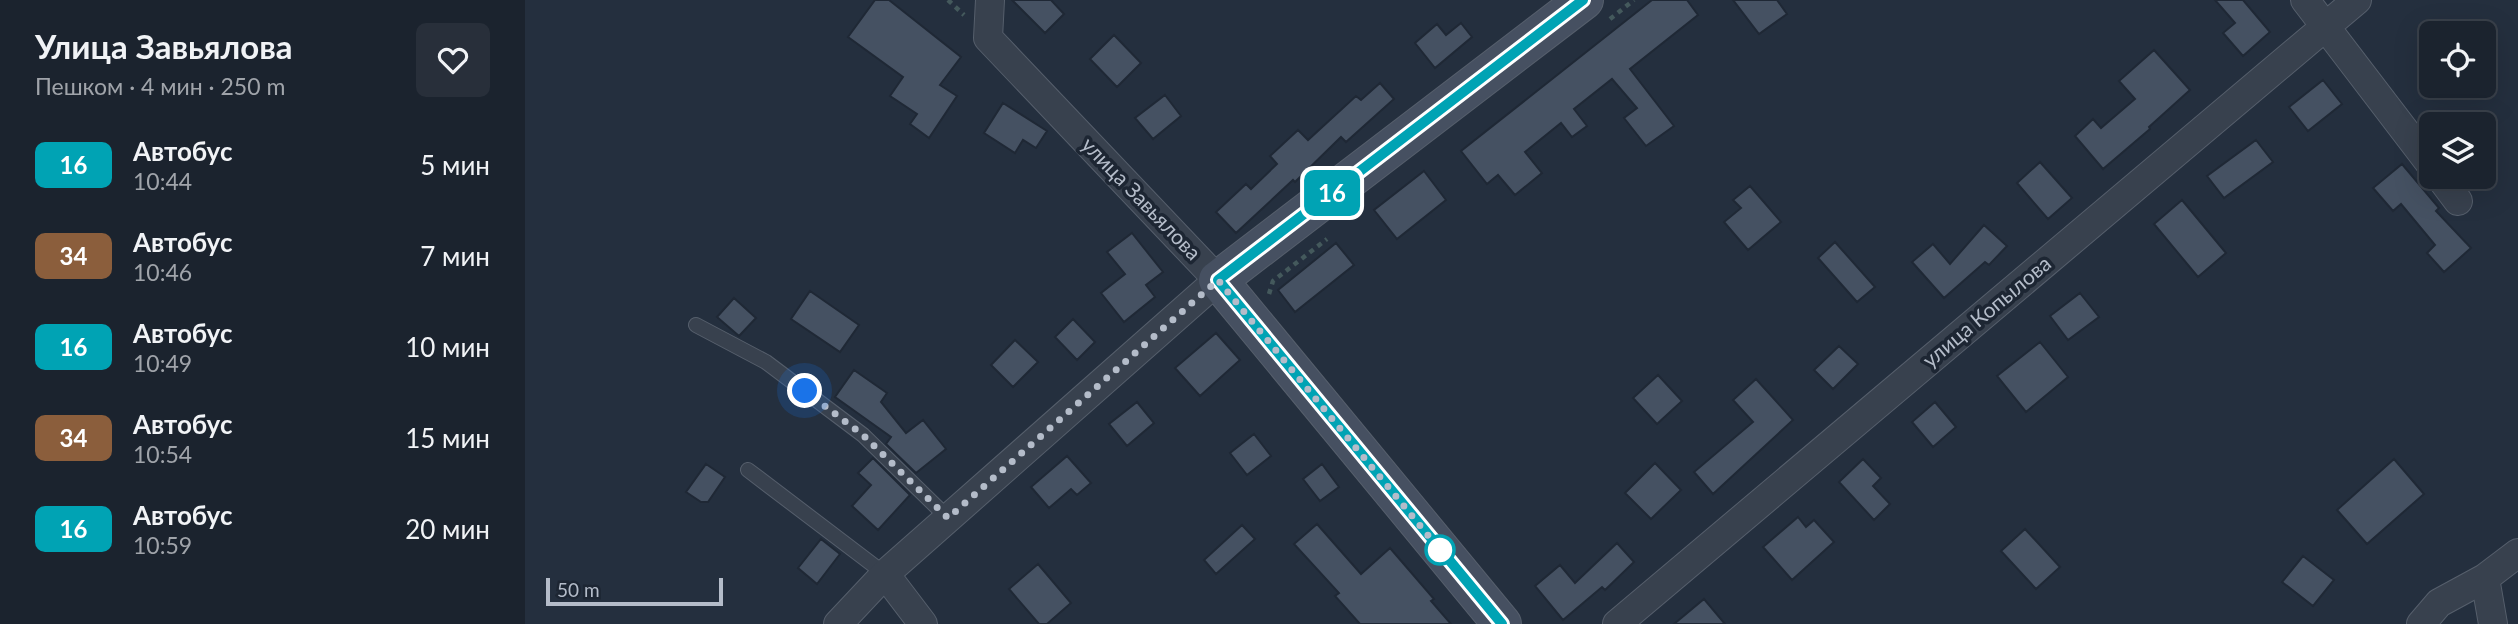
<!DOCTYPE html>
<html lang="ru">
<meta charset="utf-8">
<style>
body{margin:0;font-family:Lato,sans-serif;background:#282f3a;color:#f1f3f6;height:100vh;display:flex;flex-direction:column;font-size:26px;white-space:nowrap}
*{box-sizing:border-box;margin:0}
p{font-size:23px;color:#a0a4aa}
.icon{flex:none;width:38px;height:38px;fill:none;stroke:currentColor;stroke-width:2;stroke-linecap:round;stroke-linejoin:round}
.map{position:relative;flex:1;overflow:hidden}
.drawer{display:flex;flex-direction:column;background:#1b232e;width:525px}
.drawer>*{flex:none}
.badge{padding:0 14px;border-radius:10px;font-size:24px;line-height:46px}
.tools{position:absolute;left:1894px;top:21px;display:grid;gap:14px}
.tools a{display:grid;place-items:center;width:77px;height:77px;border-radius:10px;background:#1b232e;box-shadow:0 7px 28px #0002,0 0 0 2px #39404a;font-size:35px}
.scale{position:absolute;left:21px;bottom:18px;width:177px;box-sizing:border-box;padding-left:7px;border:4px solid #b4bcc9;border-top:0;font-size:19px;line-height:24px;white-space:nowrap;color:#b4bcc9;-webkit-text-stroke:5px #1d2633;paint-order:stroke}
.you{position:absolute;width:35px;height:35px;margin:-18px;border:5px solid #fff;border-radius:50%;background:#1a73e8;box-shadow:0 0 0 10px #1a73e833}
.map>.badge{position:absolute;translate:-50% -50%;box-shadow:0 0 0 4px #fff}
.round{display:grid;place-items:center;flex:none;width:74px;height:74px;border-radius:10px;background:#282f3a}
.headline{display:flex;align-items:center;justify-content:space-between;height:119px;padding:0 35px}
h1{font-size:33px;font-weight:700;line-height:52px}
ul{padding:0;list-style:none}
li{display:flex;align-items:center;gap:21px;height:91px;padding:0 35px}
li div{flex:1}
li b{display:block;font-size:26px}
li em{font-style:normal}
li .badge{min-width:77px;font-weight:700;text-align:center}
main{display:flex;flex:1;min-height:0}
.map>svg:first-child{display:block}
.building{fill:#455162;stroke:#1f2835;stroke-width:2}
.lines{fill:none;stroke-linecap:round;stroke-linejoin:round}
.lane-casing{stroke:#565f6c;stroke-width:16}
.street-casing{stroke:#565f6c;stroke-width:30}
.secondary-casing{stroke:#565f6c;stroke-width:40}
.path{stroke:#44595c;stroke-width:4.5;stroke-dasharray:5 5;stroke-linecap:butt}
.lane{stroke:#38414e;stroke-width:14}
.street{stroke:#38414e;stroke-width:28}
.secondary{stroke:#465061;stroke-width:38}
.line-casing{stroke:#fff;stroke-width:16}
.line{stroke:#00a3b4;stroke-width:10}
.walk{stroke:#b4bcc9;stroke-width:7;stroke-dasharray:0 12.6}
.stop-dot{fill:#fff;stroke:#00a3b4;stroke-width:3.5}
.labels{text-anchor:middle;stroke-width:7;stroke-linejoin:round;paint-order:stroke}
.street-label{font-size:21px;fill:#b4bcc9;stroke:#1d2633}
</style>
<main>
<section class="drawer">
<div class="headline"><div><h1>Улица Завьялова</h1><p>Пешком · 4 мин · 250 m</p></div><a class="round"><svg class="icon" aria-label="heart" viewBox="0 0 24 24"><path d="M12 20l-8-8c-3-5 5-10 8-4 3-6 11-1 8 4z"/></svg></a></div>
<ul>
<li><span class="badge" style="background:#00a3b4;color:#fff">16</span><div><b>Автобус</b><p>10:44</p></div><em>5 мин</em></li>
<li><span class="badge" style="background:#8b5e3c;color:#fff">34</span><div><b>Автобус</b><p>10:46</p></div><em>7 мин</em></li>
<li><span class="badge" style="background:#00a3b4;color:#fff">16</span><div><b>Автобус</b><p>10:49</p></div><em>10 мин</em></li>
<li><span class="badge" style="background:#8b5e3c;color:#fff">34</span><div><b>Автобус</b><p>10:54</p></div><em>15 мин</em></li>
<li><span class="badge" style="background:#00a3b4;color:#fff">16</span><div><b>Автобус</b><p>10:59</p></div><em>20 мин</em></li>
</ul>
</section>
<div class="map">
<svg width="1993" height="624" viewBox="0 0 1993 624">
<rect width="100%" height="100%" fill="#242f3e"/>
<path class="building" d="M350,0H364L436,57L415,85L432,96L404,138L385,124L392,114L365,96L378,77L323,37Z
M487,0H526L539,14L520,33Z
M1127,0H1162L1173,15L1105,69L1149,126L1121,146L1099,118L1112,108L1087,79L1049,109L1062,126L1047,137L1036,123L1000,152L1017,173L990,195L973,175L962,184L936,151Z
M1208,0H1252L1262,14L1234,34Z
M1690,0H1718L1745,32L1718,56L1698,33L1710,23Z
M936,23L947,37L910,68L890,43L912,24L921,35Z
M589,35L616,63L592,87L565,59Z
M1629,50L1665,90L1624,127L1625,129L1578,169L1550,136L1568,119L1576,128L1610,99L1594,81Z
M1798,80L1817,104L1783,131L1764,107Z
M855,83L869,99L821,142L816,137L770,182L768,180L711,233L691,212L721,184L726,189L752,164L745,156L773,130L783,140L831,96L836,100Z
M640,95L656,116L628,139L610,118Z
M478,103L522,131L511,148L498,140L490,153L459,133Z
M1731,140L1748,162L1699,198L1682,176Z
M1515,162L1547,198L1523,219L1492,183Z
M1877,164L1914,208L1911,211L1946,248L1919,272L1902,253L1910,245L1876,204L1868,211L1848,188Z
M899,171L921,200L872,239L849,210Z
M1225,186L1256,222L1223,250L1199,222L1216,208L1208,200Z
M1657,200L1701,253L1673,277L1629,224Z
M1459,225L1482,246L1464,265L1460,262L1419,298L1387,262L1408,244L1425,264Z
M607,233L638,272L621,285L630,297L599,322L576,293L600,274L582,252Z
M1310,242L1350,287L1332,302L1293,258Z
M811,243L829,265L770,312L753,290Z
M285,291L334,325L315,352L266,319Z
M1555,293L1574,317L1543,340L1525,316Z
M209,298L231,318L214,336L192,317Z
M548,319L570,342L552,360L530,337Z
M691,333L715,360L675,396L650,368Z
M490,340L513,362L488,387L466,365Z
M1515,342L1543,377L1501,412L1472,376Z
M1314,346L1333,364L1308,389L1289,370Z
M329,370L362,393L356,402L381,433L398,420L421,449L391,473L361,444L366,437L310,397Z
M1133,375L1157,401L1132,424L1108,398Z
M1231,379L1268,420L1188,494L1169,472L1228,422L1208,400Z
M612,402L629,423L602,446L584,424Z
M1410,402L1431,427L1408,447L1387,422Z
M729,434L746,456L722,475L705,453Z
M542,456L566,483L552,495L546,489L524,508L506,487Z
M348,458L385,495L353,530L327,506L346,485L333,473Z
M1338,459L1356,478L1348,486L1365,504L1349,520L1314,482Z
M1869,459L1899,494L1842,544L1812,510Z
M1130,463L1156,490L1126,519L1100,493Z
M181,464L200,477L183,502H176L161,492Z
M797,464L814,487L795,501L778,479Z
M1273,517L1281,527L1289,520L1309,542L1267,580L1238,547Z
M792,524L836,574L865,548L909,599L906,601L926,624H835L810,596L814,593L769,544Z
M717,525L730,539L691,574L679,560Z
M1500,529L1535,567L1511,589L1476,551Z
M296,539L315,554L292,584L273,568Z
M1092,543L1109,562L1080,590L1077,587L1038,620L1010,586L1035,565L1050,583Z
M1778,556L1809,580L1788,606L1757,582Z
M513,564L546,603L522,624H514L484,589Z
M1179,599L1200,624H1149Z"/>
<g class="lines">
<g class="lane-casing">
<path id="lane" d="M171,325L241,362L338,435L423,518
M223,470L360,574"/>
</g>
<g class="street-casing">
<path id="street" d="M1780,0L1906,165
M1915,177L1933,201
M360,574L398,624
M1960,578L1968,624
M313,624L360,574L693,280L463,38L465,0
M1092,624L1832,0
M1896,624L1914,603L1960,578L1993,553"/>
</g>
<g class="secondary-casing">
<path id="secondary" d="M977,624L693,280L1059,0"/>
</g>
<path class="path" d="M423,0L439,15
M1085,19L1109,0
M744,294L748,281L802,239"/>
<use href="#lane" class="lane"/>
<use href="#street" class="street"/>
<use href="#secondary" class="secondary"/>
</g>
<g class="lines">
<g class="line-casing">
<path id="line" d="M977,624L693,280L1058,0"/>
</g>
<use href="#line" class="line"/>
<path class="walk" d="M280,391L338,435L423,518L693,280L915,550"/>
</g>
<circle class="stop-dot" cx="915" cy="550" r="14"/>
<g class="labels">
<g class="street-label">
<text transform="translate(616 199) rotate(46)" y="7">улица Завьялова</text>
<text transform="translate(1462 312) rotate(-40)" y="7">улица Копылова</text>
</g>
</g>
</svg>
<div class="tools">
<a><svg class="icon" aria-label="locate" viewBox="0 0 24 24"><circle cx="12" cy="12" r="6"/><path d="M12 2v4M12 18v4M2 12h4M18 12h4"/></svg></a>
<a><svg class="icon" aria-label="layers" viewBox="0 0 24 24"><path d="M12 4l9 5-9 5-9-5zM3 14l9 5 9-5"/></svg></a>
</div>
<div class="scale">50 m</div>
<div class="you" style="left:280px;top:391px"></div>
<b class="badge" style="left:807px;top:193px;background:#00a3b4;color:#fff">16</b>
</div>
</main>
